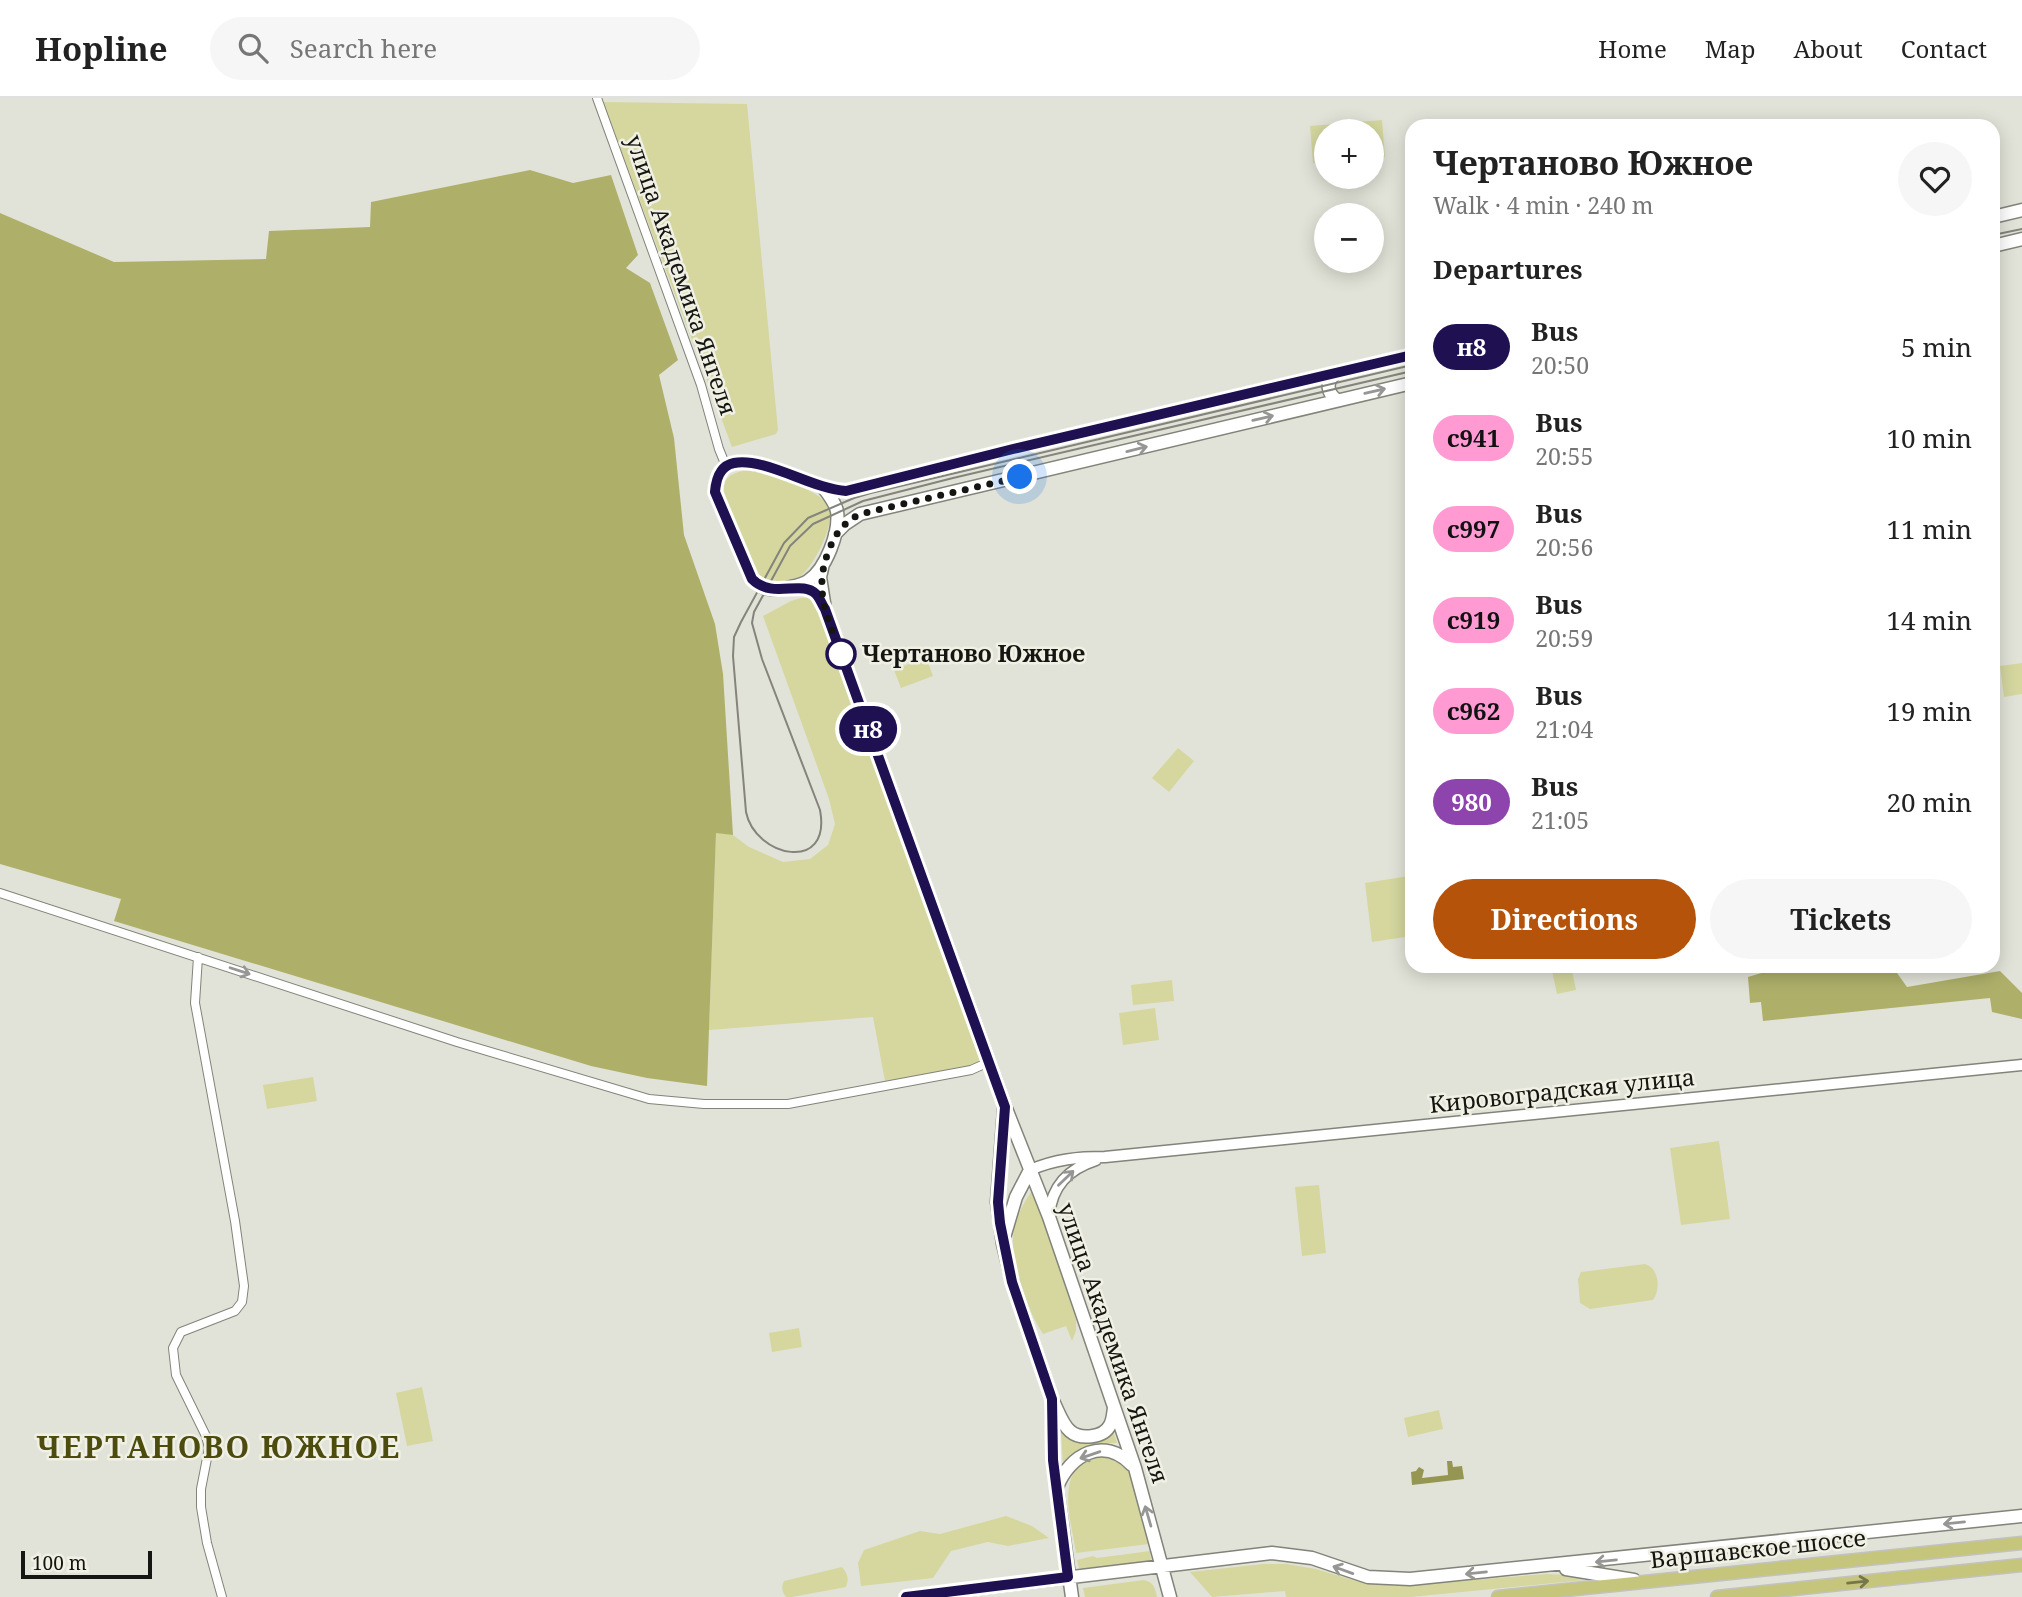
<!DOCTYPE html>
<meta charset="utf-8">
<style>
body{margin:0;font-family:"Noto Serif",serif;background:#f6f6f6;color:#222;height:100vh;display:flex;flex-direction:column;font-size:26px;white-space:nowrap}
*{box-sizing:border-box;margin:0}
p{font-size:23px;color:#767676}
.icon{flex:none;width:38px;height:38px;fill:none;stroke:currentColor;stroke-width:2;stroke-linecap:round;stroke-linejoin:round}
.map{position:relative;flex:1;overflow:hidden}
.side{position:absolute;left:1405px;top:21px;width:595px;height:854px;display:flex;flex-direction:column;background:#fff;border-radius:21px;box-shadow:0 4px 18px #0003}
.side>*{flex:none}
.badge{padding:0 14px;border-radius:23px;font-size:24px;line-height:46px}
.tools{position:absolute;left:1314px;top:21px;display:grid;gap:14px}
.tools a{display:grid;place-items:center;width:70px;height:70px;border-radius:50%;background:#fff;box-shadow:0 4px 18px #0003;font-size:35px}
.scale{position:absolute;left:21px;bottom:18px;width:131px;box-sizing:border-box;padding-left:7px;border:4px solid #151511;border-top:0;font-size:19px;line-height:24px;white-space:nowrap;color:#151511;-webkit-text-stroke:5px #f0f0e5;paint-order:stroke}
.you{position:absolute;width:35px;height:35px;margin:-18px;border:5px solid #fff;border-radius:50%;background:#1a73e8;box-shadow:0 0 0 10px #1a73e833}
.map>.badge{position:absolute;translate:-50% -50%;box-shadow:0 0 0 4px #fff}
h2{padding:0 28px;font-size:26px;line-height:63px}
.round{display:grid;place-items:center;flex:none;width:74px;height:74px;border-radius:37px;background:#f6f6f6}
.headline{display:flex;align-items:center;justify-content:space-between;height:119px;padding:0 28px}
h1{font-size:33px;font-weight:700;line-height:52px}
.primary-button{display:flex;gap:14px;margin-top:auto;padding:14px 28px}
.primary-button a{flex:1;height:80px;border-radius:42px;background:#b45309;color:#fff;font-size:28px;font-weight:700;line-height:80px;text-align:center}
.primary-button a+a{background:#f6f6f6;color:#222}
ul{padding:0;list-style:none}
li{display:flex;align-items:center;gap:21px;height:91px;padding:0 28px}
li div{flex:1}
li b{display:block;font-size:26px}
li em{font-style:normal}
li .badge{min-width:77px;font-weight:700;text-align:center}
header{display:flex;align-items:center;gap:42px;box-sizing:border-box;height:98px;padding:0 35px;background:#fff;border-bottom:2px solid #e0e0e0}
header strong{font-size:33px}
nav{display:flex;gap:38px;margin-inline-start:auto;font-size:24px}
.search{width:490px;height:63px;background:#f6f6f6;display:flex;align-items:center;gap:18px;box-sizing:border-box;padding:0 24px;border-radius:38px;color:#767676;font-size:26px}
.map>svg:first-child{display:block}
.green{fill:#d5d79f}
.forest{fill:#aeb06a}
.water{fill:#959651}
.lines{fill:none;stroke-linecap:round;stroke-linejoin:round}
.minor-casing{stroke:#828379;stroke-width:10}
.tertiary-casing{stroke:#828379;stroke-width:13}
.secondary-casing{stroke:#828379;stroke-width:15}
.primary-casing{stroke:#c2c2c1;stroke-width:15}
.minor{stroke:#fff;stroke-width:8}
.tertiary{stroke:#fff;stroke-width:10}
.secondary{stroke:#fff;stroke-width:12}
.primary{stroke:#c5c57b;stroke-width:12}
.tram{stroke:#84847c;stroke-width:2}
.oneway{stroke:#969694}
.oneway2{stroke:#76764b}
.line-casing{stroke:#fff;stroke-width:16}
.line{stroke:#1f1051;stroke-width:10}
.walk{stroke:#151511;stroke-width:7;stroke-dasharray:0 12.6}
.stop-dot{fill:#fff;stroke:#1f1051;stroke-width:3.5}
.labels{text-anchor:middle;stroke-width:5;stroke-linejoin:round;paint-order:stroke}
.street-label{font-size:23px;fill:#151511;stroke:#f0f0e5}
.stop-label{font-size:23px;font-weight:bold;fill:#151511;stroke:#f0f0e5;text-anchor:start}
.district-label{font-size:30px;font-weight:bold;letter-spacing:2px;fill:#4c4c0e;stroke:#f0f0e5}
</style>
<header>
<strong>Hopline</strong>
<div class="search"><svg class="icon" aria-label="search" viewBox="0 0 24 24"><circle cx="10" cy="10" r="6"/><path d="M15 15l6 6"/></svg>Search here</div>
<nav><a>Home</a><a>Map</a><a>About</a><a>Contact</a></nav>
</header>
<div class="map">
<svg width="2022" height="1499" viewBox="0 0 2022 1499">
<rect width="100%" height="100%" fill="#e2e3d8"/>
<path class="green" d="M603,4L747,6L778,332L776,336L732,349Z
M1382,22L1385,59L1372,60V33H1326V64L1313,65L1310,28Z
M746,372C766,376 820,390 829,409C836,425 813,471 798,480C792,483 783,483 776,484C766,484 759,481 754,472C747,455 716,397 726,382C731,375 739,374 746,372Z
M801,500H812L816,510L878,674L979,960L978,967L885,983L873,919L709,932L716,734L733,737L749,749L783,764L810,761L828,747L835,726L829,701L763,518L791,503Z
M926,559L933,578L901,590L894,572Z
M2022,565V596L2004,599L2000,568Z
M1178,650L1194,663L1169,694L1152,680Z
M1409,778L1412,838L1372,844L1365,785Z
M1551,868H1571L1576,892L1557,896Z
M1172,882L1174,903L1133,907L1131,887Z
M1155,910L1159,942L1123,947L1119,915Z
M313,979L317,1003L267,1011L263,987Z
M1719,1043L1730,1121L1681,1127L1670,1050Z
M1319,1087L1326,1155L1302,1158L1295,1089Z
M1033,1091L1076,1221V1233L1072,1243L1066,1228L1043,1236C1025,1207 1008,1166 1014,1131C1017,1116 1025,1103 1033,1091Z
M1645,1166C1659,1170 1661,1191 1653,1202L1590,1211L1580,1205L1578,1181L1581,1174Z
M799,1230L802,1249L772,1254L769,1235Z
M422,1289L433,1343L407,1348L396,1295Z
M1439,1312L1443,1331L1408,1339L1404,1320Z
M1113,1332L1117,1345C1097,1344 1078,1352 1063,1366L1061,1334L1072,1341Z
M1106,1357C1118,1359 1124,1367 1130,1376L1149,1446L1076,1455C1072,1426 1059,1391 1079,1366Z
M1006,1418L1032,1428L1049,1440L1008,1448L988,1444L951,1453L933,1480L861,1488L858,1465L864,1452L920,1433L940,1436Z
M1150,1453L1151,1463L1082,1471L1079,1470L1077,1462L1093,1458L1097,1460Z
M1263,1466H1287L1316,1471L1356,1483L1394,1488L1547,1476L1565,1477L1585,1482L1411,1499H1286L1285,1493L1212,1499L1190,1474Z
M842,1469C848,1476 849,1481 846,1489L792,1499H786C782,1494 781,1489 784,1483Z
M1144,1482C1154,1484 1155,1490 1157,1499H1085L1083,1490Z"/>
<path class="forest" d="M530,72L573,85L611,77L638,157L626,170L650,185L678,262L659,277L674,340L684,437L715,526L723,576L733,737L716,735L707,988L647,980L591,968L114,823L121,801L0,766V115L114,164L266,161L269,133L370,129L371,104Z
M1785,868H1892L1907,889L2000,873L2022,895V921L1992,914L1990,900L1763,923L1761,904L1750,905L1748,879Z"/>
<path class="water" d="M1447,1363H1452L1453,1369L1462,1368L1464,1381L1412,1387L1411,1374L1416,1373L1419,1369L1424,1372L1422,1380L1448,1377Z"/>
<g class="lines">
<g class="minor-casing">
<path id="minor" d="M597,0L701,287L719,351L726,368
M0,795L457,944L649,1001L704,1006H788L971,972L989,964
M198,859L195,905L235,1123L244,1188L242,1204L235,1213L181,1234L173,1250L176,1277L206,1338L209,1350L201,1391V1409L207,1445L222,1499"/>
</g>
<g class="tertiary-casing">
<path id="tertiary" d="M1030,1072C1056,1061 1078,1059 1105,1059L2022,967
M1049,1117C1052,1088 1068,1071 1096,1062"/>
</g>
<g class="secondary-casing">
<path id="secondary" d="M1993,119L2022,112
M1993,148L2022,141
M1336,275C1325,284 1327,295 1337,302
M823,389C828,396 835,404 837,413C840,434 826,471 808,483C802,487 795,488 787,490C772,493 763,492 752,481L715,394C716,382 719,368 734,365C765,359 812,391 846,393L1013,351L1412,257
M835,436L845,426L860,416L1412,285
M823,466L820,479L825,511L1005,1008L1049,1119L1135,1370L1170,1499
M1004,1012L997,1104L1003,1146L1012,1183L1052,1301L1053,1362L1072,1499
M1005,1136L1016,1099L1030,1072
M1053,1303C1058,1313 1062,1326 1070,1333C1080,1342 1104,1340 1110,1327C1113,1322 1113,1316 1114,1310
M1057,1389C1070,1356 1104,1338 1132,1367
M1566,1471L1634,1482
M906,1499L1272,1455L1312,1460L1368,1479L1410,1481L2022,1418"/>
</g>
<g class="primary-casing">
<path id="primary" d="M1498,1499L2022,1445
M1717,1499L2022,1467"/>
</g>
<use href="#minor" class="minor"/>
<use href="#tertiary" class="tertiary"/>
<use href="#secondary" class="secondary"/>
<use href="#primary" class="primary"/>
<path class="tram" d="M1993,137L2022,131
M1412,267L871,395L854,400L808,420L784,445L741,524L734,539L733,558L746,714C755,759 832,776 820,712L762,561L752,525L754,514L790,448L813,426L863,403L953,380L1412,273"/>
</g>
<defs><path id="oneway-shaft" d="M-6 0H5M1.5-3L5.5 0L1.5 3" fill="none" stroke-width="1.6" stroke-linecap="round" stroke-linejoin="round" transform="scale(1.75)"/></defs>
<g class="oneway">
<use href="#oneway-shaft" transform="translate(1375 293) rotate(-13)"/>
<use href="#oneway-shaft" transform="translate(1263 320) rotate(-13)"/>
<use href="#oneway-shaft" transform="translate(1137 351) rotate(-14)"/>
<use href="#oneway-shaft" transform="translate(240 873) rotate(18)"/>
<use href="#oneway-shaft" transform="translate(1066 1080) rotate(-44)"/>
<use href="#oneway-shaft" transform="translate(1090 1357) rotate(161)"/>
<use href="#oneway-shaft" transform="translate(1148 1418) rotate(-106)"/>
<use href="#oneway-shaft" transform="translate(1954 1425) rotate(174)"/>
<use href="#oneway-shaft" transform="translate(1606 1463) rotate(174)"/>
<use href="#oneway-shaft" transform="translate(1343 1472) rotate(-160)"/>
<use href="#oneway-shaft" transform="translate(1476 1475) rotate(174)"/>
</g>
<use class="oneway2" href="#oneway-shaft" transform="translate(1858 1484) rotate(-6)"/>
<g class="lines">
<g class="line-casing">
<path id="line" d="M906,1499L1068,1479L1053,1362L1052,1301L1012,1184L1000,1125L998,1104L1005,1009L825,511C822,507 820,500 816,496C801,481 773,502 752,481L715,394C716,382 719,368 734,365C765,359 812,391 846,393L1013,351L1412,257"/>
</g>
<use href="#line" class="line"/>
<path class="walk" d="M841,556C827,519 813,491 829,452C835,436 844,424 860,416L1020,379"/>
</g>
<circle class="stop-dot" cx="841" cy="556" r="14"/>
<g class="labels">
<g class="street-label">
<text transform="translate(681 177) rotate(71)" y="8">улица Академика Янгеля</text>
<text transform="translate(1562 993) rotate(-6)" y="8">Кировоградская улица</text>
<text transform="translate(1113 1245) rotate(71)" y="8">улица Академика Янгеля</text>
<text transform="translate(1758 1451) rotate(-6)" y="8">Варшавское шоссе</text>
</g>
<g class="stop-label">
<text x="862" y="564">Чертаново Южное</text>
</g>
<g class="district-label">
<text x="219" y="1360">ЧЕРТАНОВО ЮЖНОЕ</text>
</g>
</g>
</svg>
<div class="tools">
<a>+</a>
<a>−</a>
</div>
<div class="scale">100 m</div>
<div class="you" style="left:1020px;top:379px"></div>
<b class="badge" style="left:868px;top:631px;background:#1f1051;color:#fff">н8</b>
<section class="side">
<div class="headline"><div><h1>Чертаново Южное</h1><p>Walk · 4 min · 240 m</p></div><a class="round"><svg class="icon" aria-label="heart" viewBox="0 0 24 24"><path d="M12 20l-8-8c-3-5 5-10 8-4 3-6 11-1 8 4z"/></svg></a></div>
<h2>Departures</h2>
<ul>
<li><span class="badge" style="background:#1f1051;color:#fff">н8</span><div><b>Bus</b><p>20:50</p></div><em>5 min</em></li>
<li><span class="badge" style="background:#ff9ad2;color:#111">с941</span><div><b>Bus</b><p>20:55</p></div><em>10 min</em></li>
<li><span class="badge" style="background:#ff9ad2;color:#111">с997</span><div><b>Bus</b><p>20:56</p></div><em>11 min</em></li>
<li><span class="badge" style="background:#ff9ad2;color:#111">с919</span><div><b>Bus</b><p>20:59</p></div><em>14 min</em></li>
<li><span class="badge" style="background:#ff9ad2;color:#111">с962</span><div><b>Bus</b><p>21:04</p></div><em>19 min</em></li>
<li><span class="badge" style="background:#8e44ad;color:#fff">980</span><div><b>Bus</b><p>21:05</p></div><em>20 min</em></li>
</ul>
<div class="primary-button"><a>Directions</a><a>Tickets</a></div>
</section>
</div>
